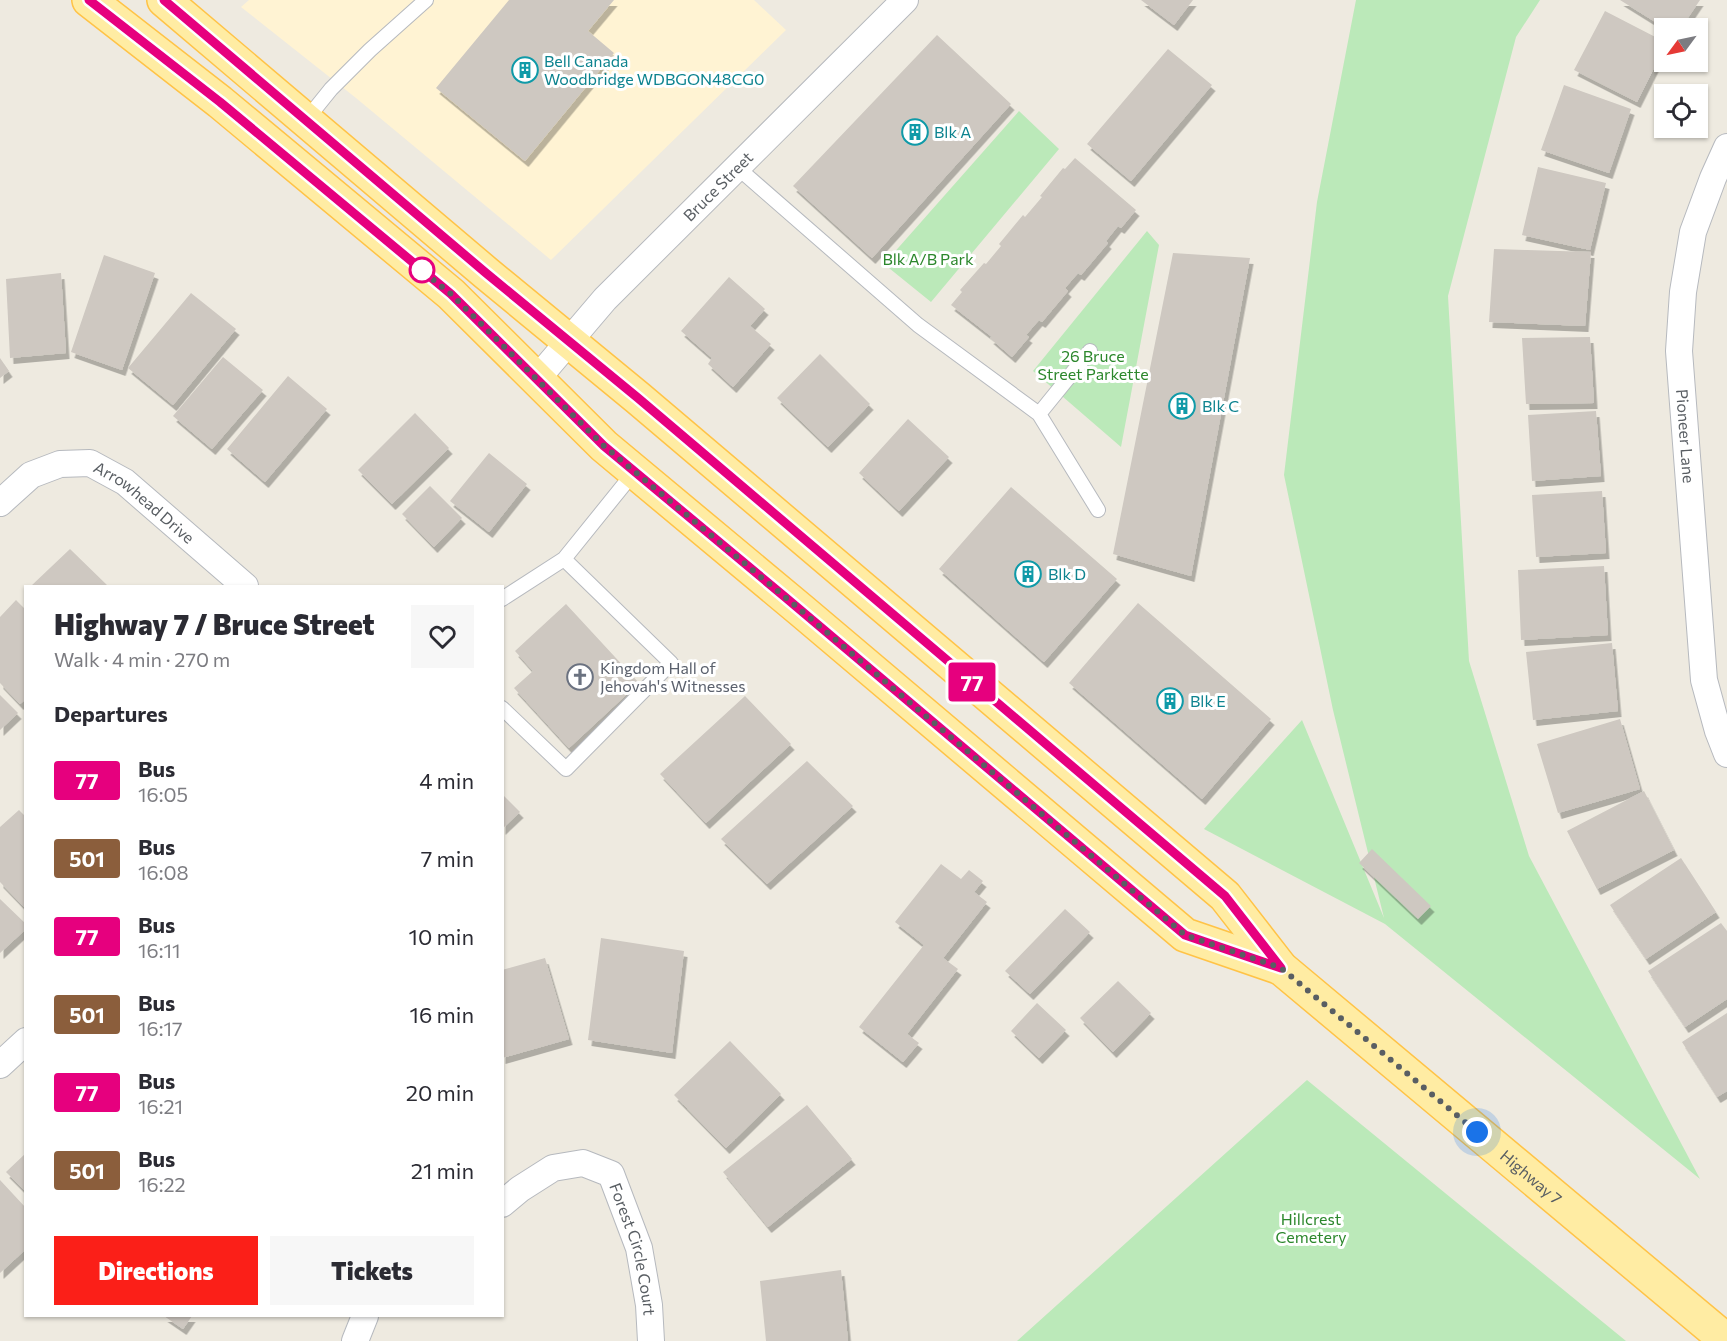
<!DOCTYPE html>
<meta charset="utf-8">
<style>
body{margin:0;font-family:Commissioner,sans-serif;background:#f7f7f7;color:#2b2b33;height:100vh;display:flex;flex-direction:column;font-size:22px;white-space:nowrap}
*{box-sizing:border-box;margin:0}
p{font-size:20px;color:#7c7c81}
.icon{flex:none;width:33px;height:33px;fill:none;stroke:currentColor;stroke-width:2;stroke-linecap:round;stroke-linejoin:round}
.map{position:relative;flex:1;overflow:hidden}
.sheet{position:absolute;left:24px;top:585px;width:480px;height:732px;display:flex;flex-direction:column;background:#fff;border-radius:0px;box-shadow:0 2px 4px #0004}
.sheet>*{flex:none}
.badge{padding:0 12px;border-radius:4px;font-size:21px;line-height:39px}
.needle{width:39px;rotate:237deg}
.buttons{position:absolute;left:1654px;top:18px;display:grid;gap:12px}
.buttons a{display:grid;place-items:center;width:54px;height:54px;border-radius:0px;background:#fff;box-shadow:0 2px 4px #0004;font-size:30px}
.you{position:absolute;width:30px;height:30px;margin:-15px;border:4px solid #fff;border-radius:50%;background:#1a73e8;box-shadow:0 0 0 9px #1a73e833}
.map>.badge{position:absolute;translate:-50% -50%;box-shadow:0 0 0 3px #fff}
h2{padding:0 30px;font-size:22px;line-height:54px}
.round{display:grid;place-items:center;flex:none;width:63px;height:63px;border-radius:0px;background:#f7f7f7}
.head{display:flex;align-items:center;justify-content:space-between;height:102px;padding:0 30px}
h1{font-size:28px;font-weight:800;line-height:45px}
.cta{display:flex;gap:12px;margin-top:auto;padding:12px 30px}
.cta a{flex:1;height:69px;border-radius:0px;background:#fb1f18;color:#fff;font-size:24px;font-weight:800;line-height:69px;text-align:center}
.cta a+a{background:#f7f7f7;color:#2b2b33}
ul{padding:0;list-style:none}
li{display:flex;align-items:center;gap:18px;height:78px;padding:0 30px}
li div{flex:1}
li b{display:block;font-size:22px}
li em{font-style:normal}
li .badge{min-width:66px;font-weight:700;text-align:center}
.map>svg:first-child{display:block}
.commercial{fill:#fff3d3}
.green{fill:#bbe9b9}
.building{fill:#cec8c1;filter:url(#shadow)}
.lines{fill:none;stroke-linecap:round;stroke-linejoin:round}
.service-casing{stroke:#b6b9be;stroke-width:16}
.minor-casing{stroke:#b6b9be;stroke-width:28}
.primary-casing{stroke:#ffc347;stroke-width:36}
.service{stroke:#fff;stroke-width:14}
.minor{stroke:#fff;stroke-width:26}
.primary{stroke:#ffeca3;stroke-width:33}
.line-casing{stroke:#fff;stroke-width:14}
.line{stroke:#e6007e;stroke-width:9}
.walk{stroke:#595e63;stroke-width:6;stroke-dasharray:0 10.8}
.stop-dot{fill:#fff;stroke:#e6007e;stroke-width:3}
.labels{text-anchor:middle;stroke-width:6;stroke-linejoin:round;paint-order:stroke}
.culture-label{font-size:16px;fill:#0d838f;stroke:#fff;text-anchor:start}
.street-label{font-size:16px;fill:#595e63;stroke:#fff}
.park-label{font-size:16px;fill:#2c872c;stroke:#fff}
.worship-label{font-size:16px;fill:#5b616d;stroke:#fff;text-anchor:start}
</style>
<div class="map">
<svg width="1727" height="1341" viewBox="0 0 1727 1341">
<defs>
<filter id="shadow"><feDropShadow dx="3.5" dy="6" stdDeviation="0" flood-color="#0004"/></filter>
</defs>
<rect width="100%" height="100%" fill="#eeeae0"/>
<path class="commercial" d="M249,0H754L786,30L551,260L356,98L241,7Z"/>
<path class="green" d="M1356,0H1540L1516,37L1448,296L1469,661L1529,856L1700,1179L1385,924L1204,829L1302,720L1384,918L1333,710L1284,475L1317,202Z
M1019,111L1059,149L931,302L884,264Z
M1147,231L1159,245L1121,447L1033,371Z
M1307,1080L1626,1341H1017Z"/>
<path class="building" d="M509,0H614L588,31L614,53L525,161L436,88Z
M1141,0H1193L1174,25Z
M1620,0H1700L1681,28H1665Z
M1605,11L1665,42V46L1637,102L1574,70Z
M937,35L1011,104L872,258L793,186Z
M1168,49L1212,85L1131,181L1087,144Z
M1564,85L1631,109L1609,173L1541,150Z
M1075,158L1136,210L1121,228L1118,226L1106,241L1108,243L1081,275L1078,273L1065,288L1068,291L1042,322L1039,320L1026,335L1029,337L1012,357L990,338L992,337L951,305L962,292L960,290L984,263L986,264L1001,246L999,244L1023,215L1025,217L1042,197L1040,196L1063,168L1065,169Z
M1538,167L1606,183L1590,250L1522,235Z
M1494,249L1591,252L1585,326L1489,322Z
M1173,253L1250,258L1191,576L1113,554Z
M104,255L155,273L122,370L71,352Z
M61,273L66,353L10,358L6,279Z
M729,277L765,309L750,326L771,344L733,387L708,364L712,358L681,331Z
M191,293L236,329L173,405L128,368Z
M1590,337L1594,403L1526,404L1522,338Z
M820,354L870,404L828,447L777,398Z
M223,357L263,390L212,449L173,416Z
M0,358L9,371L0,378Z
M288,376L327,409L265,482L227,449Z
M1596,411L1601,476L1532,481L1528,415Z
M415,413L449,448L392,504L358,470Z
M908,419L949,457L899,511L859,473Z
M489,453L527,484L489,532L450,501Z
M430,486L462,518L434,547L402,514Z
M1011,487L1117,579L1044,662L939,569Z
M1602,491L1606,553L1536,557L1532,495Z
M70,549L108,586H31Z
M1604,566L1608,635L1521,640L1518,570Z
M16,600L26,610V699L20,704L0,683V617Z
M1138,603L1271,719L1202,799L1069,683Z
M566,604L639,683L569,748L514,688L533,671L515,651Z
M1612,643L1618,711L1533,720L1526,652Z
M0,695L18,713L0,730Z
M745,696L791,744L706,823L660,774Z
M1620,719L1640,789L1558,813L1537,744Z
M807,761L853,806L767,884L721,839Z
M1644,791L1674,850L1597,889L1567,831Z
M502,794L520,812L502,829Z
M19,810L26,817V909L0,882V827Z
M1372,849L1431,906L1418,919L1359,863Z
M1681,858L1716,912L1646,959L1610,905Z
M941,864L961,879L969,870L983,881L974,892L987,902L943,958L958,969L907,1034L919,1043L903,1062L859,1027L924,945L895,922Z
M0,899L26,924V929L0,953Z
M1065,909L1090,932L1030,994L1005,971Z
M1721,923L1727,931V999L1685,1027L1648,971Z
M601,938L684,951L672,1053L588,1040Z
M545,958L569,1039L502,1058V970Z
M1118,981L1151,1013L1113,1052L1080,1018Z
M1037,1003L1066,1030L1039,1058L1011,1031Z
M1727,1013V1091L1717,1097L1682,1042Z
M730,1041L781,1094L726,1148L674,1095Z
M807,1105L852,1159L768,1227L723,1172Z
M26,1153V1192L6,1172Z
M0,1180L26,1208V1249L0,1273Z
M841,1270L848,1341H766L760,1281Z
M164,1316H192L183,1329Z"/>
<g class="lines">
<g class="service-casing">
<path id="service" d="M306,120L331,89L370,50L426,0
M738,168L918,325L1039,414L1098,510
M1039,414L1090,351
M502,599L564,559L635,471
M502,708L566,769L671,663L564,559"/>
</g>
<g class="minor-casing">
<g id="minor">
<path id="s1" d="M1727,147L1713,178L1693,232L1683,292L1679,351L1704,680L1718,731L1727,754"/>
<path id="s2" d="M536,380L605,299L905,0"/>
<path id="s3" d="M0,503L31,475L60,464L90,463L125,482L245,586"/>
<path d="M0,1065L26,1041"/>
<path id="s4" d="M502,1204L520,1189L553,1168L583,1163L611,1174L639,1248L649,1305L651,1341"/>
<path d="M355,1341L365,1316"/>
</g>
</g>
<g class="primary-casing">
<g id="primary">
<path d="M89,0L220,102L451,294L604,446L802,611L1185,935L1281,968"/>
<path id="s5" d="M164,0L486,273L638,398L1225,896L1281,968L1727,1341"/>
</g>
</g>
<use href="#service" class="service"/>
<use href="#minor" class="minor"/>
<use href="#primary" class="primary"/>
</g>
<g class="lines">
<g class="line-casing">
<path id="line" d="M89,0L220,102L451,294L604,446L785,597L1185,935L1281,968L1225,896L638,398L486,273L164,0"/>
</g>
<use href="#line" class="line"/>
<path class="walk" d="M422,270L415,265L451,294L604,446L785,597L1185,935L1281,968L1477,1132"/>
</g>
<defs>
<g id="building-ring" transform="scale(1.35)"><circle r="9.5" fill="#fff" stroke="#0f9aa8" stroke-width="1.5"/><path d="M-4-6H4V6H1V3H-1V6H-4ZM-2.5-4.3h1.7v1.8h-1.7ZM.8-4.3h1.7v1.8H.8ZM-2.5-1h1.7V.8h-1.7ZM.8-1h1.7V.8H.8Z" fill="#0f9aa8"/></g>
<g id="church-ring" transform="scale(1.35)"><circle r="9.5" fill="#fff" stroke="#6b7280" stroke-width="1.5"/><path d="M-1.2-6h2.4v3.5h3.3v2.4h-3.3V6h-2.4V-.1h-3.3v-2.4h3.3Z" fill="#6b7280"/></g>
</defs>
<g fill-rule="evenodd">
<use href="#building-ring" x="525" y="70"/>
<use href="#building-ring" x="915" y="132"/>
<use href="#building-ring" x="1182" y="406"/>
<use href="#building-ring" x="1028" y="574"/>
<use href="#church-ring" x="580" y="677"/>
<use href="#building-ring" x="1170" y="701"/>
</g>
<circle class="stop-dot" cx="422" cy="270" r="12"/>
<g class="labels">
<g class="culture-label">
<text x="544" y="67">Bell Canada<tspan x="544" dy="18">Woodbridge WDBGON48CG0</tspan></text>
<text x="934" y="138">Blk A</text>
<text x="1202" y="412">Blk C</text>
<text x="1048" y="580">Blk D</text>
<text x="1190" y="707">Blk E</text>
</g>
<g class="street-label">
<text dy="6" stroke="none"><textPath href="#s2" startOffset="266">Bruce Street</textPath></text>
<text dy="6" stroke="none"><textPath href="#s1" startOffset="297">Pioneer Lane</textPath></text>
<text dy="6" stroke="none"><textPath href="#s3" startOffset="170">Arrowhead Drive</textPath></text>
<text dy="6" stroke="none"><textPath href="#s5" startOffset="1806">Highway 7</textPath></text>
<text dy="6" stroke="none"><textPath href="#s4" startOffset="202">Forest Circle Court</textPath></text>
</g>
<g class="park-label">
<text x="928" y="265">Blk A/B Park</text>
<text x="1093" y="362">26 Bruce<tspan x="1093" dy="18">Street Parkette</tspan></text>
<text x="1311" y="1225">Hillcrest<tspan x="1311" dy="18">Cemetery</tspan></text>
</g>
<g class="worship-label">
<text x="600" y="674">Kingdom Hall of<tspan x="600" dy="18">Jehovah's Witnesses</tspan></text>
</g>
</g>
</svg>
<div class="buttons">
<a><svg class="needle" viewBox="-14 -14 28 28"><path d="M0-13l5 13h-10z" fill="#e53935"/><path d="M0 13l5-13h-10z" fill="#7c7c81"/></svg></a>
<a><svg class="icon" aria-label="locate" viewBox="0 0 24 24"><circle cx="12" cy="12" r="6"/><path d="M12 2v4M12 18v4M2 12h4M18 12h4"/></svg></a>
</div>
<div class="you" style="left:1477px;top:1132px"></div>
<b class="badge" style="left:972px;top:682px;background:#e6007e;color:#fff">77</b>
<section class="sheet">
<div class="head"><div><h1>Highway 7 / Bruce Street</h1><p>Walk · 4 min · 270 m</p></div><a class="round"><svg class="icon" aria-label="heart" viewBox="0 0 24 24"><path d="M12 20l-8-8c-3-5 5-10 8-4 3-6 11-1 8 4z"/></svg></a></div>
<h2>Departures</h2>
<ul>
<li><span class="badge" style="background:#e6007e;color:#fff">77</span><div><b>Bus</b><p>16:05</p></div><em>4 min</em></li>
<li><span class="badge" style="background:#8b5e3c;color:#fff">501</span><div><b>Bus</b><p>16:08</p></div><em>7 min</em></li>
<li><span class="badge" style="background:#e6007e;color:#fff">77</span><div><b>Bus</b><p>16:11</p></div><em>10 min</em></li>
<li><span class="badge" style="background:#8b5e3c;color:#fff">501</span><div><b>Bus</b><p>16:17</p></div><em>16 min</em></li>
<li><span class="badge" style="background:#e6007e;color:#fff">77</span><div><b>Bus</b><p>16:21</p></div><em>20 min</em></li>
<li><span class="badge" style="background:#8b5e3c;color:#fff">501</span><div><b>Bus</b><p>16:22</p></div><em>21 min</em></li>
</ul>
<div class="cta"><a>Directions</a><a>Tickets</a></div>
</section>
</div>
